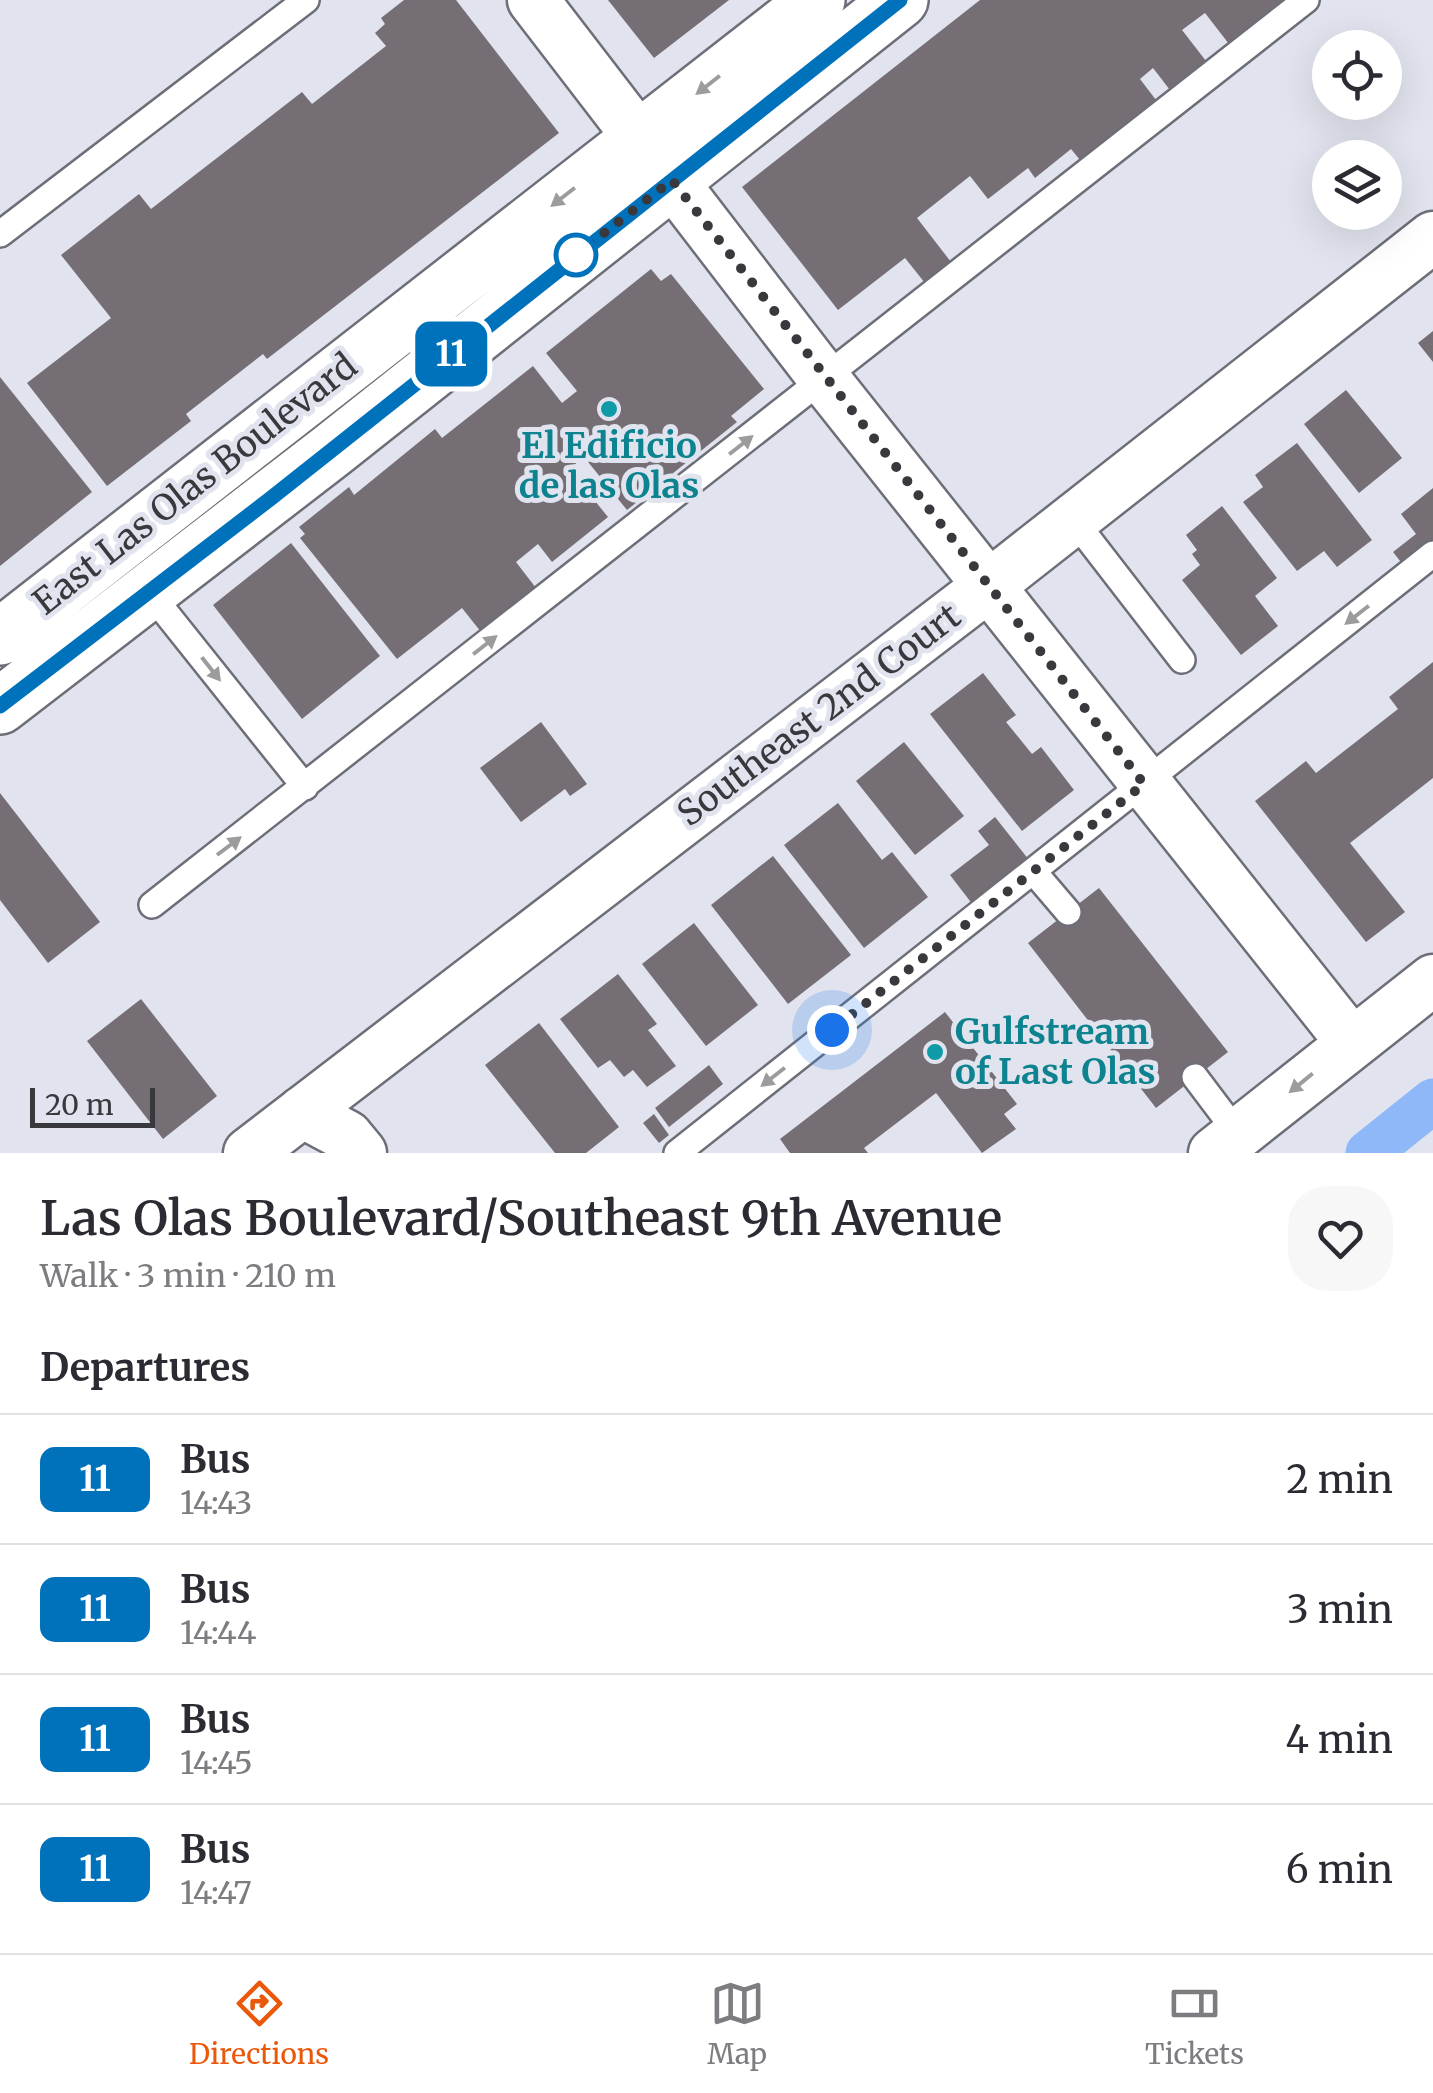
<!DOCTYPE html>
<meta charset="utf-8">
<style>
body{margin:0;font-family:Merriweather,serif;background:#f7f7f7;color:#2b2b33;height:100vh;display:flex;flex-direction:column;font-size:38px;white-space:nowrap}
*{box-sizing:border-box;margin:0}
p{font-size:32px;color:#7c7c81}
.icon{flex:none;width:55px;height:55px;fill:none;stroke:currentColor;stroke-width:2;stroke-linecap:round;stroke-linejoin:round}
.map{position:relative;height:1153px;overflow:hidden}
.sheet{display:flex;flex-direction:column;background:#fff;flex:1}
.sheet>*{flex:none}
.badge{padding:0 20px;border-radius:15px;font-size:35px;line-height:65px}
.buttons{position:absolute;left:1312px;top:30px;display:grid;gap:20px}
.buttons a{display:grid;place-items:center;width:90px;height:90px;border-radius:50%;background:#fff;box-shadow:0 10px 40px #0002;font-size:50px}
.scale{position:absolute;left:30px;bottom:25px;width:125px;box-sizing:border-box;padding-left:10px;border:5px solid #39393d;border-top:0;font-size:28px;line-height:35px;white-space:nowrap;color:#39393d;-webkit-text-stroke:8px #e1e4ee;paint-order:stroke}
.you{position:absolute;width:50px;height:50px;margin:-25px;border:8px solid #fff;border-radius:50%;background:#1a73e8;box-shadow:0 0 0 15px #1a73e833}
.map>.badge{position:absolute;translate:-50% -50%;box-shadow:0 0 0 5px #fff}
h2{padding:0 40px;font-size:38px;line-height:90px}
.round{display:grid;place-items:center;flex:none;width:105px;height:105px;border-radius:40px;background:#f7f7f7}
.headline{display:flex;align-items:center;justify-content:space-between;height:170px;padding:0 40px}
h1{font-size:48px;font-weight:600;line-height:75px}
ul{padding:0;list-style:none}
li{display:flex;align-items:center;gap:30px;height:130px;padding:0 40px;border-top:2px solid #e1e1e2}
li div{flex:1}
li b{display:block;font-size:38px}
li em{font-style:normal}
li .badge{min-width:110px;font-weight:700;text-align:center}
.menu{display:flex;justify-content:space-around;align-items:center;height:140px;border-top:2px solid #e1e1e2;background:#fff;font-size:28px;color:#7c7c81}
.menu a{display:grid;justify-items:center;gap:5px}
.menu .active{color:#ea580c}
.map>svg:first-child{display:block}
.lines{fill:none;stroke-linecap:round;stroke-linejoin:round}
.canal{stroke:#8eb8f7;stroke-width:45}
.building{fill:#766e75}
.lane-casing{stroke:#6d6e77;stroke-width:30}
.street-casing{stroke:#6d6e77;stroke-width:55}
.primary-casing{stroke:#6d6e77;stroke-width:60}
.lane{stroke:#fff;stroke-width:25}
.street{stroke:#fff;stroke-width:50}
.primary{stroke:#fff;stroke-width:55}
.oneway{fill:#9c9c9e}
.line-casing{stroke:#fff;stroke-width:22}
.line{stroke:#0072bc;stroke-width:15}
.walk{stroke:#39393d;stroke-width:10;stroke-dasharray:0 18}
.stop-dot{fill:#fff;stroke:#0072bc;stroke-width:5}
.culture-dot{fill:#0f9aa8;stroke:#e1e4ee;stroke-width:4}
.labels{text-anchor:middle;stroke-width:10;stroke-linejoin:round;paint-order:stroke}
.culture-label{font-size:35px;font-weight:bold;fill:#0d838f;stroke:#e1e4ee}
.street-label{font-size:35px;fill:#39393d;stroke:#e1e4ee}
</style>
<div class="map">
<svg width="1433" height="1153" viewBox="0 0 1433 1153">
<rect width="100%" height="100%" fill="#e1e4ee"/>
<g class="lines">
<path class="canal" d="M1368,1153L1433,1101"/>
</g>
<path class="building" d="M404,0H456L559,133L267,359L263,354L186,414L191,421L107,486L27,383L111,318L61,255L139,194L151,209L302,92L312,104L386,46L375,33L385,24L381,18Z
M608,0H729L654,58Z
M980,0H1285L1229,44L1205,13L1182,30L1206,61L1170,90L1153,68L1140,79L1156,100L1080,160L1071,149L1035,178L1028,168L988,199L970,176L917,218L951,262L925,283L905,258L838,310L742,187Z
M651,269L661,281L671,274L764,389L731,416L737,422L627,510L584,457L569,469L608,517L552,562L538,544L516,562L536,588L481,632L462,608L397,659L300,538L305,534L299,527L349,487L354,495L435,429L442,438L533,366L562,403L577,391L546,353Z
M1433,331V362L1418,343Z
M0,377L92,492L0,566Z
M1346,390L1402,458L1359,493L1304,424Z
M1297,443L1372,540L1337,567L1324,551L1297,571L1243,502L1263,487L1255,475Z
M1433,488V544L1404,566L1393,552L1416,534L1401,514Z
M1222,506L1277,578L1255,596L1278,626L1241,655L1182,580L1200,565L1192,554L1197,550L1186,535Z
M291,543L380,656L302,719L213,605Z
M1433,662V778L1350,843L1405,912L1366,942L1255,801L1306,761L1316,773L1398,709L1389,697Z
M983,673L1016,715L1006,722L1032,754L1041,747L1074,790L1022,831L930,714Z
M541,722L587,784L570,796L565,789L521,822L480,768Z
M904,742L964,816L915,855L856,781Z
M0,793L100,922L48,963L0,900Z
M838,803L882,860L892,852L928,897L864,948L784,845Z
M995,817L1029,860L973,905L950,875L989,845L978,831Z
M773,856L851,955L788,1004L711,905Z
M1099,888L1228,1052L1156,1108L1028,943Z
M694,923L758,1005L706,1046L642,964Z
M618,974L657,1024L648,1030L676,1066L647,1087L633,1070L624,1077L610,1060L598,1068L560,1019Z
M141,999L217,1096L163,1139L87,1041Z
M945,1012L1017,1104L1004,1114L1016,1129L982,1153L936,1093L864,1148L868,1153H790L780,1139Z
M539,1023L619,1127L586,1153H555L485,1065Z
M709,1065L723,1084L669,1127L655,1108Z
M654,1114L669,1135L659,1143L643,1123Z"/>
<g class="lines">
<g class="lane-casing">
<path id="lane" d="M0,234L306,0
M1073,519L1182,660
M150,593L305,787
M1033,871L1068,912
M152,905L1306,0
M1195,1077L1238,1134
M677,1153L1433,554"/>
</g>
<g class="street-casing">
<path id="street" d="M533,0L825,380L1352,1043
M302,1112L347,1136L361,1153
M249,1153L991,584L1433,237
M1214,1153L1433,980"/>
</g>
<g class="primary-casing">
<path id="primary" d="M0,637L817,0
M0,706L331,451L900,0"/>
</g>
<use href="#lane" class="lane"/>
<use href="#street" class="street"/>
<use href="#primary" class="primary"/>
</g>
<defs><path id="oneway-solid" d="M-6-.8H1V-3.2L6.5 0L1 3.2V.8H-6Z" transform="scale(2.5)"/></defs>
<g class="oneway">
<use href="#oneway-solid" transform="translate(708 85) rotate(142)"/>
<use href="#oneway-solid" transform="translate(563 197) rotate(142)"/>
<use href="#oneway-solid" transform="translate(741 445) rotate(-38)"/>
<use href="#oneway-solid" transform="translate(1357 615) rotate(142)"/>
<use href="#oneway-solid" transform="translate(485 645) rotate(-38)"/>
<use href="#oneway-solid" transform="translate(211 669) rotate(52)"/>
<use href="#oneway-solid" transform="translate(229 846) rotate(-37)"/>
<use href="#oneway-solid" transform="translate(773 1077) rotate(142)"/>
<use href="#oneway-solid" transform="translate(1301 1083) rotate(141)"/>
</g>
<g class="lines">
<g class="line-casing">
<path id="line" d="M0,706L270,499L900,0"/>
</g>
<use href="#line" class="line"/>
<path class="walk" d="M576,255L672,180L1144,784L832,1030"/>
</g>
<circle class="stop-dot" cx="576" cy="255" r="20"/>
<g class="culture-dot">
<circle cx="609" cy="409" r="10"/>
<circle cx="935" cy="1052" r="10"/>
</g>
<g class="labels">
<g class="culture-label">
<text x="609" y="458">El Edificio<tspan x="609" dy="40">de las Olas</tspan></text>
<text x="955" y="1044" text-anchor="start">Gulfstream<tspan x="955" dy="40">of Last Olas</tspan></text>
</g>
<g class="street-label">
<text transform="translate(195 484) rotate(-38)" y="12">East Las Olas Boulevard</text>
<text transform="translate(819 715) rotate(-37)" y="12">Southeast 2nd Court</text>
</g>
</g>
</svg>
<div class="buttons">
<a><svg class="icon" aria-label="locate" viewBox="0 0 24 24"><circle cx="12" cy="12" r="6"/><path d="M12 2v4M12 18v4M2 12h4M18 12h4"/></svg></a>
<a><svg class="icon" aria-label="layers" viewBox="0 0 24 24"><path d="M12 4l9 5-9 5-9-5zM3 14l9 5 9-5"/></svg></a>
</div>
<div class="scale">20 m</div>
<div class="you" style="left:832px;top:1030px"></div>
<b class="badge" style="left:451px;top:354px;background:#0072bc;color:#fff">11</b>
</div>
<section class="sheet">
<div class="headline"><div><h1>Las Olas Boulevard/Southeast 9th Avenue</h1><p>Walk · 3 min · 210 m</p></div><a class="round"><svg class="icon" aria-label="heart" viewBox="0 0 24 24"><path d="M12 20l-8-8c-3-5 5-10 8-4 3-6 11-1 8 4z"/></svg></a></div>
<h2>Departures</h2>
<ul>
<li><span class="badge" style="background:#0072bc;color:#fff">11</span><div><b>Bus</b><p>14:43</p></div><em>2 min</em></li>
<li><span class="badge" style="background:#0072bc;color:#fff">11</span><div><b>Bus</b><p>14:44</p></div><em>3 min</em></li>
<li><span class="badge" style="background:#0072bc;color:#fff">11</span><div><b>Bus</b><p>14:45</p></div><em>4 min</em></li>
<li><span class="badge" style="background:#0072bc;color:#fff">11</span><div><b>Bus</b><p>14:47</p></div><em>6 min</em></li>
</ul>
</section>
<nav class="menu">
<a class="active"><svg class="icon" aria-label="directions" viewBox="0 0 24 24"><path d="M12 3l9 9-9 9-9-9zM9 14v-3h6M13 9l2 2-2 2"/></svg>Directions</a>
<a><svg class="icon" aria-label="map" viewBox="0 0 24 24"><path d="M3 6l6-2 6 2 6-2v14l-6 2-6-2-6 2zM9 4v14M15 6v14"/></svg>Map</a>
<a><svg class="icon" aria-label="tickets" viewBox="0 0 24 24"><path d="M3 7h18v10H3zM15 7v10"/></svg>Tickets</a>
</nav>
